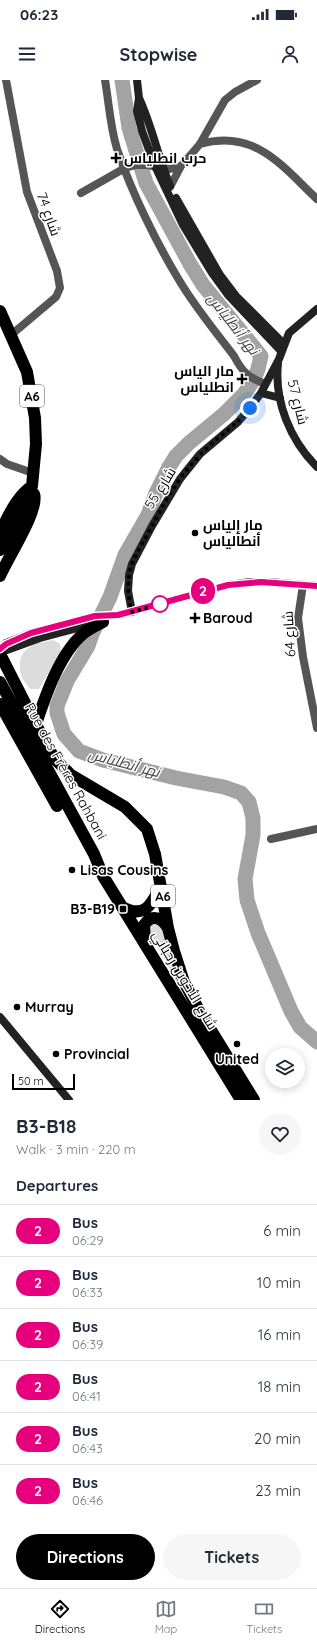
<!DOCTYPE html>
<meta charset="utf-8">
<style>
body{margin:0;font-family:Quicksand,Cairo,sans-serif;background:#f6f6f7;color:#1f2937;height:100vh;display:flex;flex-direction:column;font-size:15px;white-space:nowrap}
*{box-sizing:border-box;margin:0}
p{font-size:13px;color:#747a83}
.icon{flex:none;width:22px;height:22px;fill:none;stroke:currentColor;stroke-width:2;stroke-linecap:round;stroke-linejoin:round}
.map{position:relative;height:1020px;overflow:hidden}
.sheet{display:flex;flex-direction:column;background:#fff;flex:1}
.sheet>*{flex:none}
.badge{padding:0 8px;border-radius:13px;font-size:14px;line-height:26px}
.fabs{position:absolute;left:265px;top:968px;display:grid;gap:8px}
.fabs a{display:grid;place-items:center;width:40px;height:40px;border-radius:50%;background:#fff;box-shadow:0 2px 10px #0003;font-size:20px}
.scale{position:absolute;left:12px;bottom:10px;width:63px;box-sizing:border-box;padding-left:4px;border:2px solid #000;border-top:0;font-size:11px;line-height:14px;white-space:nowrap;color:#000;-webkit-text-stroke:3px #fff;paint-order:stroke}
.you{position:absolute;width:20px;height:20px;margin:-10px;border:3px solid #fff;border-radius:50%;background:#1a73e8;box-shadow:0 0 0 6px #1a73e833}
.map>.badge{position:absolute;translate:-50% -50%;box-shadow:0 0 0 2px #fff}
h2{padding:0 16px;font-size:15px;line-height:36px}
.round{display:grid;place-items:center;flex:none;width:42px;height:42px;border-radius:21px;background:#f6f6f7}
.overview{display:flex;align-items:center;justify-content:space-between;height:68px;padding:0 16px}
h1{font-size:19px;font-weight:700;line-height:30px}
.primary-button{display:flex;gap:8px;margin-top:auto;padding:8px 16px}
.primary-button a{flex:1;height:46px;border-radius:24px;background:#000;color:#fff;font-size:16px;font-weight:700;line-height:46px;text-align:center}
.primary-button a+a{background:#f6f6f7;color:#1f2937}
ul{padding:0;list-style:none}
li{display:flex;align-items:center;gap:12px;height:52px;padding:0 16px;border-top:1px solid #e0e1e3}
li div{flex:1}
li b{display:block;font-size:15px}
li em{font-style:normal}
li .badge{min-width:44px;font-weight:700;text-align:center}
.status{display:flex;justify-content:space-between;align-items:center;height:28px;padding:0 20px;background:#fff;direction:ltr}
.status svg{height:11px;fill:currentColor}
header{display:flex;justify-content:space-between;align-items:center;height:52px;padding:0 16px;background:#fff;font-size:18px;font-weight:700}
.menu{display:flex;justify-content:space-around;align-items:center;height:56px;border-top:1px solid #e0e1e3;background:#fff;font-size:11px;color:#747a83}
.menu a{display:grid;justify-items:center;gap:2px}
.menu .selected{color:#000}
.map>svg:first-child{display:block}
.green{fill:#dcdcdc}
.lines{fill:none;stroke-linecap:round;stroke-linejoin:round}
.river{stroke:#a3a3a3;stroke-width:15}
.street{stroke:#555;stroke-width:8}
.secondary{stroke:#222;stroke-width:8}
.highway{stroke:#000;stroke-width:12}
.line-casing{stroke:#fff;stroke-width:9}
.line{stroke:#e6007e;stroke-width:6}
.walk{stroke:#000;stroke-width:4;stroke-dasharray:0 7.2}
.poi-dot{fill:#000;stroke:#fff;stroke-width:1.5}
.stop-dot{fill:#fff;stroke:#e6007e;stroke-width:2}
.labels{text-anchor:middle;stroke-width:3;stroke-linejoin:round;paint-order:stroke}
.shield{fill:#fff;stroke:#4c4c4c;stroke-width:1}
.shield-label{font-size:13px;font-weight:bold;fill:#000}
.poi-label{font-size:14px;font-weight:bold;fill:#000;stroke:#fff;text-anchor:start}
.street-label{font-size:14px;fill:#000;stroke:#fff}
.water-label{font-size:15px;font-style:italic;fill:#444;stroke:#fff}
</style>
<div class="status"><b>06:23</b><svg viewBox="0 0 49 12"><path d="M0 12V9h3v3zM5 12V6h3v6zM10 12V3h3v9zM15 12V0h3v12zM26 1h20v11H26zM47 4h2v5h-2z"/></svg></div>
<header><svg class="icon" aria-label="menu" viewBox="0 0 24 24"><path d="M4 6h16M4 12h16M4 18h16"/></svg>Stopwise<svg class="icon" aria-label="person" viewBox="0 0 24 24"><circle cx="12" cy="8" r="4"/><path d="M4 21q1-7 8-7t8 7"/></svg></header>
<div class="map">
<svg width="317" height="1020" viewBox="0 0 317 1020">
<rect width="100%" height="100%" fill="#fff"/>
<path class="green" d="M53,560L60,564L61,571L39,609H31C23,601 19,595 20,583C21,566 38,563 53,560Z
M155,843L159,845L163,850L193,930L150,854L149,847L151,844Z"/>
<g class="lines">
<path class="river" d="M122,0L129,48L146,103L190,184L203,205L261,276L258,289L253,301L244,314L224,334L189,363L176,376L169,387L156,413L148,435L125,475L110,517L92,554L88,566L67,601L57,626V633L64,654L79,671L103,680L176,698L224,707L241,713L249,722L253,738V755L245,799L247,820L258,853L291,931L300,947L317,962"/>
<path class="street" d="M6,0L27,112L57,191L60,208L56,217L11,255
M105,0C109,23 110,46 117,69C131,111 156,162 179,200C195,227 215,251 234,276C243,293 248,297 265,304
M200,64C255,49 281,85 317,119
M170,107L181,86
M81,113L125,88L136,85H147L170,89L181,86L200,64L225,20L235,12L257,0
M0,379L7,384L33,393
M303,505L298,538L303,577L317,648
M271,759L317,749"/>
<path class="secondary" d="M137,0L139,18L137,31L142,51L155,86L183,145L212,193L228,215L281,271
M139,18C152,46 158,77 170,106
M176,118L220,195L236,216L284,264
M278,283C274,321 290,360 317,387
M261,313L280,318
M132,532L128,511L129,495L132,484L152,446L180,399L200,374L238,342L250,328L261,313L279,279L289,253L317,229
M0,569L6,563L31,553L95,536L118,535L228,505L250,502H270L317,506
M0,571L7,570L40,558L93,544
M0,937L69,1020"/>
<path class="highway" d="M0,231L27,292L35,338L36,364L32,406L25,425L0,470
M0,452C8,437 15,420 28,409
M0,496C7,479 40,429 34,414
M0,574L48,668L56,680L71,695L125,727L147,749L155,774L168,848L174,871L184,902L201,934L254,1020
M0,602L94,774L103,796L241,1020
M0,624L57,726
M36,644C46,614 60,573 84,553C90,548 97,545 103,542
M122,827C145,839 151,825 161,806
M145,862L144,845C152,833 162,838 168,848"/>
</g>
<g class="lines">
<g class="line-casing">
<path id="line" d="M0,569L6,564L31,553L95,536L118,535L228,505L261,502L317,506"/>
</g>
<use href="#line" class="line"/>
<path class="walk" d="M160,524L132,532C128,518 127,504 130,490C134,476 142,464 149,452C163,425 178,397 199,376C215,359 235,347 250,328"/>
</g>
<g class="poi-dot">
<path d="M114 72h4v4h4v4h-4v4h-4v-4h-4v-4h4z"/>
<path d="M240 293h4v4h4v4h-4v4h-4v-4h-4v-4h4z"/>
<circle cx="195" cy="453" r="4"/>
<path d="M193 532h4v4h4v4h-4v4h-4v-4h-4v-4h4z"/>
<circle cx="72" cy="790" r="4"/>
<rect x="119" y="825" width="8" height="8" rx="2"/>
<circle cx="17" cy="927" r="4"/>
<circle cx="237" cy="964" r="4"/>
<circle cx="56" cy="974" r="4"/>
</g>
<circle class="stop-dot" cx="160" cy="524" r="8"/>
<g class="labels">
<g class="shield">
<rect x="20" y="305" width="24" height="22" rx="3"/>
<rect x="151" y="805" width="24" height="22" rx="3"/>
</g>
<g class="shield-label">
<text x="32" y="321">A6</text>
<text x="163" y="821">A6</text>
</g>
<g class="poi-label">
<text x="124" y="83">حرب انطلياس</text>
<text x="234" y="296" text-anchor="end">مار الياس<tspan x="234" dy="16">انطلياس</tspan></text>
<text x="203" y="450">مار إلياس<tspan x="203" dy="16">أنطالياس</tspan></text>
<text x="203" y="543">Baroud</text>
<text x="80" y="795">Lisas Cousins</text>
<text x="115" y="834" text-anchor="end">B3-B19</text>
<text x="25" y="932">Murray</text>
<text x="64" y="979">Provincial</text>
<text x="237" y="984" text-anchor="middle">United</text>
</g>
<g class="street-label">
<text transform="translate(49 134) rotate(70)" y="5">شارع 74</text>
<text transform="translate(298 322) rotate(76)" y="5">شارع 57</text>
<text transform="translate(160 408) rotate(-58)" y="5">شارع 55</text>
<text transform="translate(289 554) rotate(-94)" y="5">شارع 64</text>
<text transform="translate(66 691) rotate(61)" y="5">Rue des Frères Rahbani</text>
<text transform="translate(185 900) rotate(59)" y="5">شارع الأخوين رحباني</text>
</g>
<g class="water-label">
<text transform="translate(233 244) rotate(52)" y="5">نهر أنطلياس</text>
<text transform="translate(124 683) rotate(15)" y="5">نهر أنطلياس</text>
</g>
</g>
</svg>
<div class="fabs">
<a><svg class="icon" aria-label="layers" viewBox="0 0 24 24"><path d="M12 4l9 5-9 5-9-5zM3 14l9 5 9-5"/></svg></a>
</div>
<div class="scale">50 m</div>
<div class="you" style="left:250px;top:328px"></div>
<b class="badge" style="left:203px;top:511px;background:#e6007e;color:#fff">2</b>
</div>
<section class="sheet">
<div class="overview"><div><h1>B3-B18</h1><p>Walk · 3 min · 220 m</p></div><a class="round"><svg class="icon" aria-label="heart" viewBox="0 0 24 24"><path d="M12 20l-8-8c-3-5 5-10 8-4 3-6 11-1 8 4z"/></svg></a></div>
<h2>Departures</h2>
<ul>
<li><span class="badge" style="background:#e6007e;color:#fff">2</span><div><b>Bus</b><p>06:29</p></div><em>6 min</em></li>
<li><span class="badge" style="background:#e6007e;color:#fff">2</span><div><b>Bus</b><p>06:33</p></div><em>10 min</em></li>
<li><span class="badge" style="background:#e6007e;color:#fff">2</span><div><b>Bus</b><p>06:39</p></div><em>16 min</em></li>
<li><span class="badge" style="background:#e6007e;color:#fff">2</span><div><b>Bus</b><p>06:41</p></div><em>18 min</em></li>
<li><span class="badge" style="background:#e6007e;color:#fff">2</span><div><b>Bus</b><p>06:43</p></div><em>20 min</em></li>
<li><span class="badge" style="background:#e6007e;color:#fff">2</span><div><b>Bus</b><p>06:46</p></div><em>23 min</em></li>
</ul>
<div class="primary-button"><a>Directions</a><a>Tickets</a></div>
</section>
<nav class="menu">
<a class="selected"><svg class="icon" aria-label="directions" viewBox="0 0 24 24"><path d="M12 3l9 9-9 9-9-9zM9 14v-3h6M13 9l2 2-2 2"/></svg>Directions</a>
<a><svg class="icon" aria-label="map" viewBox="0 0 24 24"><path d="M3 6l6-2 6 2 6-2v14l-6 2-6-2-6 2zM9 4v14M15 6v14"/></svg>Map</a>
<a><svg class="icon" aria-label="tickets" viewBox="0 0 24 24"><path d="M3 7h18v10H3zM15 7v10"/></svg>Tickets</a>
</nav>
